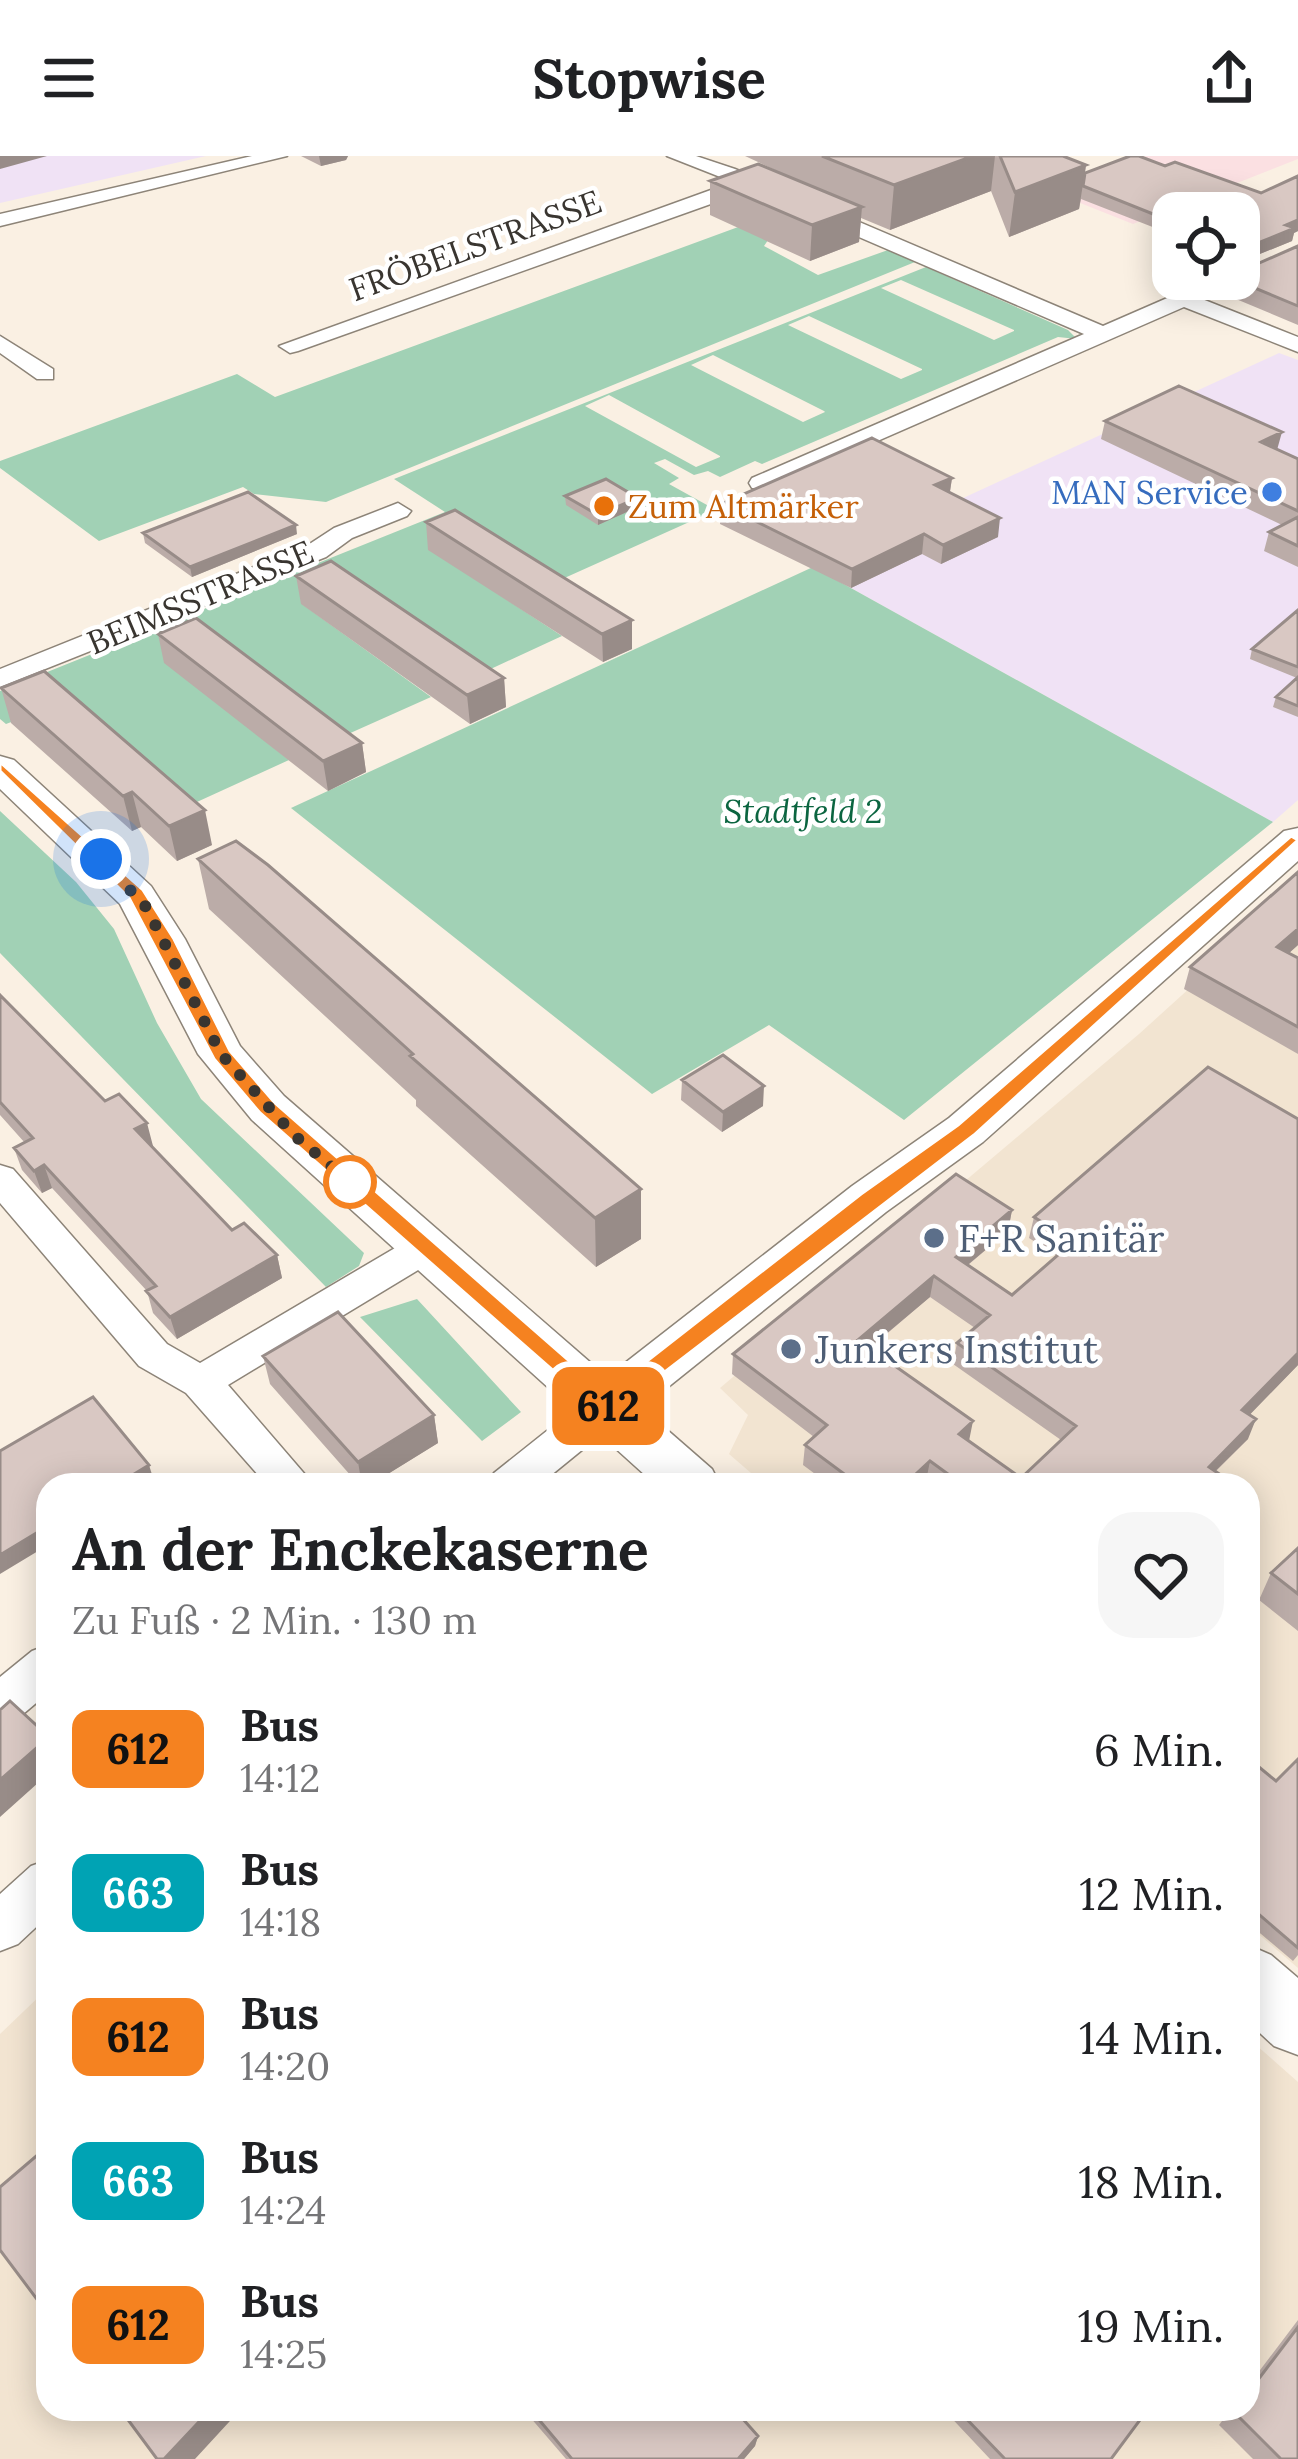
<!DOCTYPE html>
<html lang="de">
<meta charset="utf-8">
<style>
body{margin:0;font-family:Lora,serif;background:#f6f6f6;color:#202124;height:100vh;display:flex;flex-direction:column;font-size:45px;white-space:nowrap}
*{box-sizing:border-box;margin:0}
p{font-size:39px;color:#757577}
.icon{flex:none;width:66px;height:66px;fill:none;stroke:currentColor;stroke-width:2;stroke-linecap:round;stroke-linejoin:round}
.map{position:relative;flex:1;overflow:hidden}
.side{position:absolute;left:36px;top:1317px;width:1224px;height:948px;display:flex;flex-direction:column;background:#fff;border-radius:36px;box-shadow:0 6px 30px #0003}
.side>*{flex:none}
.badge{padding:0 24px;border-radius:18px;font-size:42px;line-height:78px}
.tools{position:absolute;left:1152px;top:36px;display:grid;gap:24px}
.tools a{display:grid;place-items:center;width:108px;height:108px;border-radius:24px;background:#fff;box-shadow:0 6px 30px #0003;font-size:60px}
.you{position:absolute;width:60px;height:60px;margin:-30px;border:9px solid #fff;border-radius:50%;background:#1a73e8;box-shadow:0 0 0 18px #1a73e833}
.map>.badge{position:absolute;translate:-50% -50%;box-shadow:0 0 0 6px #fff}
.round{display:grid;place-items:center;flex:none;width:126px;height:126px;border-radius:36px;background:#f6f6f6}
.overview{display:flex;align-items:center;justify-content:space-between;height:204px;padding:0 36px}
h1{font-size:57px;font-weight:700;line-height:90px}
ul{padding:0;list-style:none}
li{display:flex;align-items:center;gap:36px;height:144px;padding:0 36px}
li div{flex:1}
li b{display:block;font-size:45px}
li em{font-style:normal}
li .badge{min-width:132px;font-weight:700;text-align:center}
header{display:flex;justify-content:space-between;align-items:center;height:156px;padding:0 36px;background:#fff;font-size:54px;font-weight:700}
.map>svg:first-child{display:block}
.commercial{fill:#f0e2f5}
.built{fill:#f2e4d1}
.education{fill:#fbe0e2}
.green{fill:#a1d1b5;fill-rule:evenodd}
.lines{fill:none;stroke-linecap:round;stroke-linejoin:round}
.minor-casing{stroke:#8d8478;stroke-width:3}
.tertiary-casing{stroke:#8d8478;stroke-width:3}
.minor{fill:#fff;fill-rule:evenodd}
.tertiary{fill:#fff;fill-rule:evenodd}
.wall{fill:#bbaca8;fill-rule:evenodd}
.shaded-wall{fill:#988c88}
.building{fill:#d9c8c3;stroke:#988c88;stroke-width:3;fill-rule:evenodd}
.line{fill:#f58220;stroke:#fff;stroke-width:3}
.walk{stroke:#393530;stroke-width:12;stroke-dasharray:0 21.6}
.shop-dot{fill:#3f7fe0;stroke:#fff;stroke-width:4.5}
.food-dot{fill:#e8710a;stroke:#fff;stroke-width:4.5}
.stop-dot{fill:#fff;stroke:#f58220;stroke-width:6}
.service-dot{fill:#5c6f8a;stroke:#fff;stroke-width:4.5}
.labels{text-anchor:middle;stroke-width:9;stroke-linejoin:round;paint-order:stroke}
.far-street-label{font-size:33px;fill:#393530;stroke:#fff}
.far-shop-label{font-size:33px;fill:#366cbe;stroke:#fff;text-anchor:end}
.far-food-label{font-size:33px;fill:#c56008;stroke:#fff;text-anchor:start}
.far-park-label{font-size:33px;font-style:italic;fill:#0b6540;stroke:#fff}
.service-label{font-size:39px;fill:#4e5e75;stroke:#fff;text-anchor:start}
</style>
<header><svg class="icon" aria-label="menu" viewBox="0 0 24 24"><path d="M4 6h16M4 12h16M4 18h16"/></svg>Stopwise<svg class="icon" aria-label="share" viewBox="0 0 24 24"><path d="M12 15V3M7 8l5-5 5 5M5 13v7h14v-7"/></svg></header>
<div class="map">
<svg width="1298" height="2303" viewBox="0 0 1298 2303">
<rect width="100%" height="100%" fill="#faf0e3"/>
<path class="commercial" d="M0,0H206L0,47Z
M1279,197L1298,204V644L1273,666L813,411Z"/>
<path class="built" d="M1298,734V1812L1248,1769V1329H765L729,1298L748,1259L720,1232L1139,878Z
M48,1832V2253H1248V1882L1298,1926V2303H0V1878Z"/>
<path class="education" d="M1146,0H1298V3L1133,68L1055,37Z"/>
<path class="green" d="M790,52L764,90L818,119L888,94L915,106L326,346L254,338L243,331L99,385L0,312V305L237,218L275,241Z
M926,111L1068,174L1077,183L1058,181L762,308L755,305L720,321L708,315L694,319L665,303L654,307L679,322L669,328L716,354L560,424L430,393L562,480L467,524L302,448L431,541L328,587L166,506L289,604L175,656L53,550L6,568L0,563V535L445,356L394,323ZM901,124L1014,174V175L994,184L881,132ZM809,160L922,213V214L901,223L788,169ZM713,199L824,255L825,256L803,266L691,209ZM609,239L720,300V301L696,311L585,250Z
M813,411L1273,666L904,964L769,869L652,938L291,652Z
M0,655L76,726L114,773L157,867L201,943L364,1097L359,1110L326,1131L0,797Z
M417,1143L521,1256L482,1285L360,1161Z"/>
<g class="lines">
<g class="minor-casing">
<path id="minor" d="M252,0H287L0,70V58Z
M667,0H696L735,13L1103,170L1211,123L1239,122L1237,128L1202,143L1298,181V196L1184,151L770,332H752L749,327L752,322L1084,178L750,34L298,195L290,197L279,190L733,26Z
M0,180L53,213V223H37L0,197Z
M398,347L411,355L407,360L352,382L326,401L0,531V513L308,389L334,372Z
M0,1009L13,1013L167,1188L200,1207L412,1082L425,1078L438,1082L444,1092L438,1102L228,1229L314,1329H267L186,1237L139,1210L0,1047Z
M606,1235L620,1239L626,1251L620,1263L539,1329H488L494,1317L592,1239Z
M48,1489V1537L16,1564L0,1570V1521L32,1495Z
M48,1704V1760L18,1788L0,1795V1738L31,1710Z"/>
</g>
<g class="tertiary-casing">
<path id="tertiary" d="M0,600L14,604L151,730L185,783L240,890L284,940L607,1221L852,1030L949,962L1284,675L1298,672V705L983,986L886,1056L642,1252L712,1313L720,1329H656L252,964L198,898L120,748L0,633Z
M1248,1789L1271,1799L1298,1822V1899L1274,1890L1248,1866Z"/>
</g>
<use href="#minor" class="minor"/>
<use href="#tertiary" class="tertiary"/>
</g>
<path class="wall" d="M301,0H348L346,4L321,10Z
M745,0H1063L1086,9L1085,17L1130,0H1139L1165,10L1175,6L1261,37L1298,20V75L1294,77L1292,85L1240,106L1239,57H1173V79L1081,43L1079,53L1009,81L991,35L890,74L861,62L859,86L810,105L710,59V25L758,8L788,20Z
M1298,90V169L1224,138L1227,123H1239Z
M1105,265L1277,294L1298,303V411L1264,395L1269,376L1282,369L1101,283Z
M952,322L950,336L998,381L941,408L922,398L851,432L720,368L721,348Z
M565,340L638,342V351L598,369L566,349Z
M426,366L632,464V493L603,506L428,394Z
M143,377L297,378L192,421L145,387Z
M296,420L504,522L506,551L470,568L301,448Z
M1298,454V561L1273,551L1276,541L1297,522L1250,503L1252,493Z
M158,478L362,587L366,616L328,635L164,507Z
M1,532L212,689L177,705L141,671L132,675L11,567Z
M198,703L641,1083L596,1111L416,950V944L209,753Z
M1298,716V789L1289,797L1298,802V898L1184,833L1190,811Z
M0,839L105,945L153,990L152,991L232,1074L277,1099L282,1122L177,1183L153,1157L147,1135L52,1032L42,1037L22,1014L14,992L25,987L0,959Z
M682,924L763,950L722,976L681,944Z
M1298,963V1209L1249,1259L1248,1283L1216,1315L1230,1329H932L926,1325L922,1329H830L803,1309L805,1289L814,1281L732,1218L733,1198L1012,1054L1008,1075L968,1109L1012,1139L1057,1100L1029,1082L1034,1061ZM930,1141L975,1172L957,1187L953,1208L1061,1284L1021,1322L969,1285L870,1192Z
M263,1200L434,1259L438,1287L370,1329H359L270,1228Z
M1298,1392V1475L1259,1444L1271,1417Z
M1248,1602L1276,1625L1298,1603V1799L1293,1805L1248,1767Z
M1298,2164V2303H1253L1219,2269L1231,2253H1248V2230Z
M523,2253H734L758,2280L755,2290L744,2303H566Z
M943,2253H1136L1111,2303H990Z"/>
<path class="shaded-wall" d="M0,0H47L0,13Z
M319,0H348L346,4L321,10Z
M973,0H995L991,35L890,74L894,29Z
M1086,9L1079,53L1009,81L1015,36Z
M862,51L859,86L810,105L812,69Z
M1298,64V75L1294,77L1292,85L1240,106L1243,93Z
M1282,276L1277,294L1261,286Z
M952,322L949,341L935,329Z
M638,342V351L598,369V359Z
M1000,362L998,381L941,408L943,389Z
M296,369L297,378L192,421L190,411Z
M924,378L922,398L851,432L852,413Z
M632,464V493L603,506L602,478Z
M504,522L506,551L470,568L467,539Z
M362,587L366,616L328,635L323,605Z
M132,636L141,671L132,675L123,640Z
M205,654L212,689L177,705L169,670Z
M1298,773V789L1270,814L1277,791Z
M764,930L763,950L722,976L723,956Z
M147,967L153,990L142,996L135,973Z
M44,1009L52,1032L42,1037L34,1015Z
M641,1033V1083L596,1111L595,1062Z
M1012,1054L1008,1075L952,1122L956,1101Z
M277,1099L282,1122L177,1183L170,1161Z
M934,1120L930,1141L855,1204L858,1184Z
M1298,1197V1209L1235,1274L1242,1254Z
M434,1259L438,1287L370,1329H362L358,1306Z
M1256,1263L1248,1283L1201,1329L1209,1311Z
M973,1265L969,1285L959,1278Z
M930,1305L926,1325L922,1329H904Z
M149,1309L154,1325L147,1329H116Z
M48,1370V1389L0,1418V1399Z
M48,1582V1618L0,1661V1624Z
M211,2253H241L195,2303H164Z
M758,2280L755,2290L744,2303H738Z"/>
<path class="building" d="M822,0H973L894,29Z
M1000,0H1063L1086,9L1015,36Z
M1130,0H1139L1165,10L1175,6L1261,37L1298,20V64L1286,69L1295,72L1243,93L1239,92V57H1173V66L1083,30L1085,17Z
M758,8L862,51L812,69L710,25Z
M1298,90V150L1233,123H1239V116Z
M1179,230L1282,276L1261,286L1298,303V355L1105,265Z
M872,282L952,322L935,329L1000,362L943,389L924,378L852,413L721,348Z
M606,323L638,342L598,359L565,340Z
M248,336L296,369L190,411L143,377Z
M455,354L632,464L602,478L426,366Z
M1298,361V390L1269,376Z
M331,405L504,522L467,539L296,420Z
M1298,454V511L1252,493Z
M196,462L362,587L323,605L158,478Z
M44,515L205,654L169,670L132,636L123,640L1,532Z
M1298,521V550L1276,541Z
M236,685L268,709L641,1033L595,1062L410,900L413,898L198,703Z
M1298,716V773L1277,791L1298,802V871L1190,811Z
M0,839L105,945L119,938L147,967L135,973L232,1074L244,1067L277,1099L170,1161L146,1135L156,1130L44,1009L34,1015L14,992L33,982L0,946Z
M723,899L764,930L723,956L682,924Z
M1208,911L1298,963V1197L1242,1254L1256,1263L1209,1311L1231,1326L1229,1329H963L930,1305L904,1329H859L805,1289L827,1269L733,1198L956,1018L1012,1054L956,1101L1012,1139L1073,1086L1034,1061ZM934,1120L990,1159L957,1187L1076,1270L1021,1322L959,1278L973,1265L858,1184Z
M338,1156L434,1259L358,1306L263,1200Z
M93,1241L149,1309L116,1329H48V1370L0,1399V1295Z
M1298,1392V1438L1271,1417Z
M10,1545L48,1580V1582L0,1624V1554Z
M1248,1602L1276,1625L1298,1603V1792L1248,1749Z
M48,1990V2158L0,2094V2031Z
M1298,2171V2303H1281L1234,2256L1236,2253H1248V2237Z
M120,2253H211L164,2303H157Z
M530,2253H734L758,2280L738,2303H572Z
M957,2253H1136L1143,2260L1111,2303H1005Z"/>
<path class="line" d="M0,606L143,734L174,783L230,895L275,947L606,1237L861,1038L958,969L1291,680L1298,684L974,979L606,1261L260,957L214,903L129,742L0,615Z"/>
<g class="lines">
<path class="walk" d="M101,703L146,751L221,898L295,980L350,1026"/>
</g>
<circle class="shop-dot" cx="1272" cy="336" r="12"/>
<circle class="food-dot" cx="604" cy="350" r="12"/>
<circle class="stop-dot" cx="350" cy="1026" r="24"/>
<g class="service-dot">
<circle cx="934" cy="1082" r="12"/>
<circle cx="791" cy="1193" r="12"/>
</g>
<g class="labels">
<g class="far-street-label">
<text transform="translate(475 89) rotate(-20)" y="12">FRÖBELSTRASSE</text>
<text transform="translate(200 441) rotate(-23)" y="12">BEIMSSTRASSE</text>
</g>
<g class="far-shop-label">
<text x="1248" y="348">MAN Service</text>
</g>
<g class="far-food-label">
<text x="628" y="362">Zum Altmärker</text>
</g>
<g class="far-park-label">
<text x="803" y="667">Stadtfeld 2</text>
</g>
<g class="service-label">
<text x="958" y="1096">F+R Sanitär</text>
<text x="815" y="1207">Junkers Institut</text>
</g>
</g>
</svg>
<div class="tools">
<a><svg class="icon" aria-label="locate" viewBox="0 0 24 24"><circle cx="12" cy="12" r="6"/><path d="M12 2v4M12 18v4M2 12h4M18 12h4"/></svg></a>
</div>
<div class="you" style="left:101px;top:703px"></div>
<b class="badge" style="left:608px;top:1250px;background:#f58220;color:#111">612</b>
<section class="side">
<div class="overview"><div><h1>An der Enckekaserne</h1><p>Zu Fuß · 2 Min. · 130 m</p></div><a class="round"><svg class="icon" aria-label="heart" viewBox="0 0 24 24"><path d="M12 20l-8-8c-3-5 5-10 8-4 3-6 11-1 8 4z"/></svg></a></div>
<ul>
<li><span class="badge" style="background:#f58220;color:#111">612</span><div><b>Bus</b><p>14:12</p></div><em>6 Min.</em></li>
<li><span class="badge" style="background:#00a3b4;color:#fff">663</span><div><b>Bus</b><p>14:18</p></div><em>12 Min.</em></li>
<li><span class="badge" style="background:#f58220;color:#111">612</span><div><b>Bus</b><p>14:20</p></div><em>14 Min.</em></li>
<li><span class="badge" style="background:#00a3b4;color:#fff">663</span><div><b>Bus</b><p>14:24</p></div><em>18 Min.</em></li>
<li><span class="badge" style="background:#f58220;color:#111">612</span><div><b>Bus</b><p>14:25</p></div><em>19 Min.</em></li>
</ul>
</section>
</div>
